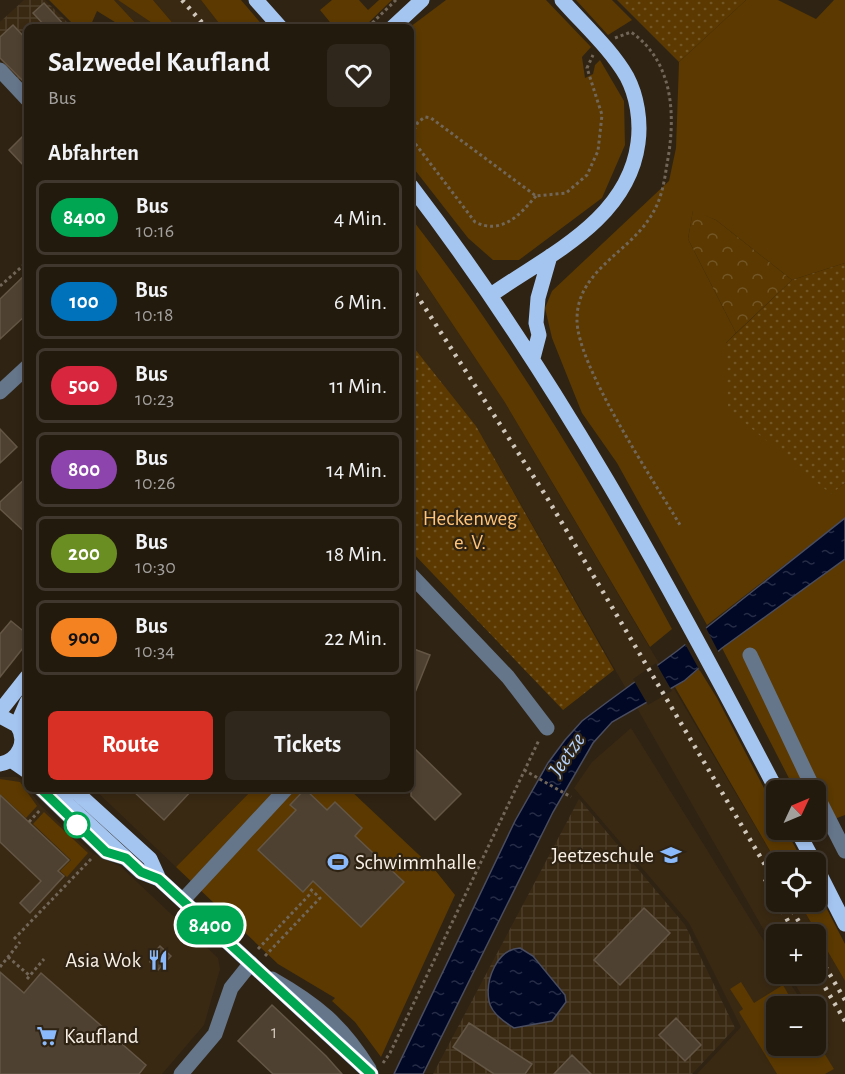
<!DOCTYPE html>
<html lang="de">
<meta charset="utf-8">
<style>
body{margin:0;font-family:"Alegreya Sans",sans-serif;background:#2f271c;color:#f1f3f6;height:100vh;display:flex;flex-direction:column;font-size:22px;white-space:nowrap}
*{box-sizing:border-box;margin:0}
p{font-size:20px;color:#a3a19e}
.icon{flex:none;width:33px;height:33px;fill:none;stroke:currentColor;stroke-width:2;stroke-linecap:round;stroke-linejoin:round}
.map{position:relative;flex:1;overflow:hidden}
.side{position:absolute;left:24px;top:24px;width:390px;height:768px;display:flex;flex-direction:column;background:#231a0e;border-radius:9px;box-shadow:0 3px 9px #0003,0 0 0 2px #40382e}
.side>*{flex:none}
.badge{padding:0 12px;border-radius:20px;font-size:21px;line-height:39px}
.needle{width:39px;rotate:46deg}
.buttons{position:absolute;left:766px;top:780px;display:grid;gap:12px}
.buttons a{display:grid;place-items:center;width:60px;height:60px;border-radius:9px;background:#231a0e;box-shadow:0 3px 9px #0003,0 0 0 2px #40382e;font-size:30px}
.map>.badge{position:absolute;translate:-50% -50%;box-shadow:0 0 0 3px #fff}
h2{padding:0 24px;font-size:22px;line-height:54px}
.round{display:grid;place-items:center;flex:none;width:63px;height:63px;border-radius:9px;background:#2f271c}
.summary{display:flex;align-items:center;justify-content:space-between;height:102px;padding:0 24px}
h1{font-size:28px;font-weight:700;line-height:45px}
.cta{display:flex;gap:12px;margin-top:auto;padding:12px 24px}
.cta a{flex:1;height:69px;border-radius:9px;background:#d93025;color:#fff;font-size:24px;font-weight:700;line-height:69px;text-align:center}
.cta a+a{background:#2f271c;color:#f1f3f6}
ul{padding:0;list-style:none}
li{display:flex;align-items:center;gap:18px;height:75px;margin:0 12px 9px;padding:0 12px;border:3px solid #40382e;border-radius:9px}
li div{flex:1}
li b{display:block;font-size:22px}
li em{font-style:normal}
li .badge{min-width:66px;font-weight:700;text-align:center}
.map>svg:first-child{display:block}
.built{fill:#392913}
.industrial{fill:url(#industrial-grid)}
.green{fill:#5b3901}
.forest{fill:url(#forest-crowns)}
.garden{fill:url(#garden-dots)}
.water{fill:url(#water-ripples);stroke:#4a4d5f;stroke-width:1.5}
.pier{fill:#2f2313}
.building{fill:#4f4131;stroke:#645645;stroke-width:1.5}
.lines{fill:none;stroke-linecap:round;stroke-linejoin:round}
.path{stroke:#716658;stroke-width:3;stroke-dasharray:3 3;stroke-linecap:butt}
.minor{stroke:#65758a;stroke-width:15}
.major{stroke:#a5c5f1;stroke-width:15}
.rail{stroke:#d0c7bb;stroke-width:4.5;stroke-dasharray:3 6;stroke-linecap:butt}
.line-casing{stroke:#fff;stroke-width:14}
.line{stroke:#00a651;stroke-width:9}
.stop-dot{fill:#fff;stroke:#00a651;stroke-width:3}
.labels{text-anchor:middle;stroke-width:4.5;stroke-linejoin:round;paint-order:stroke}
.number-label{font-size:18px;fill:#cec4b8}
.park-label{font-size:21px;fill:#ffc479;stroke:#2f2313}
.poi-label{font-size:21px;fill:#f8efe5;stroke:#2f2313;text-anchor:end}
.water-label{font-size:22px;font-style:italic;fill:#b3d1fc;stroke:#2f2313}
</style>
<div class="map">
<svg width="845" height="1074" viewBox="0 0 845 1074">
<defs>
<pattern id="industrial-grid" width="8" height="8" patternUnits="userSpaceOnUse" patternTransform="scale(1.5)"><rect width="8" height="8" fill="#392913"/><path d="M0 4h8M4 0v8" fill="none" stroke="#4d3e2a"/></pattern>
<pattern id="forest-crowns" width="20" height="18" patternUnits="userSpaceOnUse" patternTransform="scale(1.5)"><rect width="20" height="18" fill="#5b3901"/><path d="M2 6a3 3 0 1 1 6 0M12 15a3 3 0 1 1 6 0" fill="none" stroke="#735626"/></pattern>
<pattern id="garden-dots" width="8" height="8" patternUnits="userSpaceOnUse" patternTransform="scale(1.5)"><rect width="8" height="8" fill="#5b3901"/><path d="M2 2h.1M6 6h.1" fill="none" stroke="#735626" stroke-width="1.8" stroke-linecap="round"/></pattern>
<pattern id="water-ripples" width="26" height="14" patternUnits="userSpaceOnUse" patternTransform="scale(1.5)"><rect width="26" height="14" fill="#000826"/><path d="M2 4q2-2 4 0t4 0M15 11q2-2 4 0t4 0" fill="none" stroke="#262c45"/></pattern>
</defs>
<rect width="100%" height="100%" fill="#2f2313"/>
<path class="built" d="M114,0H118L158,27H139Z
M153,0H201L222,27H176Z
M411,262L504,401L777,863V902H799L845,981V1074H697L741,1027L689,923L574,788L592,762L631,728L777,962V974H784L805,1006H777V1046H816V1024L830,1045L816,1020V1006H808L789,974H816V934H777V953L476,426L411,344Z
M0,777H17L22,780L40,805L93,854L81,867L94,854L121,867L218,958L220,969L204,1025L162,1074H0Z
M94,789H253L176,867Z"/>
<path class="industrial" d="M24,0H45L72,27H27V90L0,59V22Z
M579,799L685,925L735,1028L692,1074H433Z"/>
<path class="green" d="M49,0H114L139,27H123L97,11L90,27H76Z
M118,0H153L176,27H158Z
M201,0H241L264,27H222Z
M332,0H359L368,10L379,0H392L364,27H334L320,10Z
M446,0H546L591,47L582,57L585,78L593,74L595,65L600,60L624,101L625,145L602,198L519,260H493L468,238L411,165L410,27Z
M576,0H612L632,20L608,35Z
M746,0H778L816,19L834,0H845V263L792,280L716,220L693,211L688,239L736,333L726,343L831,493L845,483V518L707,625L617,463L582,413L552,338L545,308L552,291L669,181L676,148L679,62Z
M411,218C511,346 595,486 672,629L650,647L504,401L411,262Z
M845,559V815L816,826V790H795L722,648Z
M699,669L717,698L777,813V830H786L803,862L777,863L675,687Z
M0,779L20,782L37,806L26,818L0,794Z
M253,789H349L435,870L455,895L381,1057L355,1022L332,1001L335,998L278,964L176,867Z
M44,812L88,853L67,877L60,871L71,860L33,824Z
M816,888L845,944V981L799,902H816Z
M741,982L754,1003L783,985L795,1006H777V1046H816V1040L834,1069L825,1074H777L739,1012L743,1009L730,989Z"/>
<path class="forest" d="M693,210L716,220L792,280L736,333L688,239Z"/>
<path class="garden" d="M617,0H746L679,62Z
M845,263V483L831,494L728,409L726,343L792,280Z
M411,344L476,426L614,670L563,710L411,551Z"/>
<path class="water" d="M845,518V559L722,648L684,681L612,722L593,743L553,812L423,1074H394L515,821L548,763L565,740L582,721L606,703L677,651Z
M520,948L533,956L565,995L566,1002L552,1021L514,1028C504,1022 491,1013 489,1001C485,980 497,949 520,948Z"/>
<path class="pier" d="M704,624L720,655L700,671L684,642Z
M656,663L672,691L648,705L633,679Z"/>
<path class="building" d="M44,3L66,27H46L33,13Z
M13,25L27,40V85L0,58V37Z
M27,132V169L9,150Z
M27,273V314L0,339V299Z
M0,429L17,447L0,463Z
M27,477V534L0,509V502Z
M11,621L27,634V643L0,677V634Z
M411,648L430,655L412,700H411Z
M411,745L461,794L435,820L411,796Z
M131,789H193L164,820Z
M305,789L327,810L335,802L362,828L355,836L404,882L361,927L313,881L303,892L258,850L296,810L290,805Z
M0,795L69,860L58,871L64,876L30,913L20,903L41,881L0,842Z
M644,908L670,933L620,985L594,960Z
M160,946L171,956L158,970L150,962V957Z
M0,972L24,993L41,973L146,1065L139,1074H0Z
M272,1005L326,1056L342,1074H273L238,1041Z
M676,1018L701,1045L685,1061L659,1035Z
M469,1023L532,1064L525,1074H494L453,1047Z
M572,1055L591,1074H554Z"/>
<g class="lines">
<path class="path" d="M368,27L396,0
M615,38L631,32C674,62 676,116 667,164C664,184 661,202 649,219C626,254 577,272 577,319C576,365 654,481 680,525
M536,196C519,216 501,235 475,222L414,142L412,134L418,122L425,117L431,118L536,196L566,193L587,175L598,151L602,115L587,68L593,55
M0,286L27,262
M524,770L571,797
M29,822L41,809
M14,939L91,859
M258,949L312,892
M265,956L320,898L308,887
M8,957L30,976
M0,967L20,942
M27,979L44,959
M383,1063L390,1053L539,740"/>
<path class="minor" d="M0,70L27,99
M0,392L27,367
M411,575L508,677L547,728
M750,655L814,790
M41,789L106,852L126,858
M816,794L845,851
M183,900L286,789
M272,979C316,1004 342,1025 369,1069
M181,1074L215,1034L231,988L251,963"/>
<path class="major" d="M256,0L280,27
M393,27L422,0
M411,186C555,374 668,582 777,791
M491,295C548,255 628,220 638,143C641,121 637,96 627,77C611,49 583,24 562,0
M533,358L539,335L536,323L538,298L550,256
M0,711L27,677
M0,716L17,725C28,741 19,760 0,764
M17,725L27,702
M11,760L27,771
M51,789L141,872L159,879
M73,789L150,859L159,879L371,1074
M797,830L814,862
M816,867L845,924"/>
<path class="rail" d="M182,0L206,27
M411,286L546,496L777,885
M765,879L795,934
M788,903L806,934
M816,951L845,1000
M816,972L845,1021"/>
</g>
<g class="lines">
<g class="line-casing">
<path id="line" d="M41,789L106,852L126,858L141,872L159,879L371,1074"/>
</g>
<use href="#line" class="line"/>
</g>
<defs>
<g id="school-bare" transform="scale(1.62)"><path d="M0-5L7-2L0 1L-7-2ZM-4 1L0 2.5L4 1V4Q0 6-4 4Z" fill="#8abafc" stroke="#2f2313" stroke-width="2.5" paint-order="stroke"/></g>
<g id="stadium-bare" transform="scale(1.62)"><path d="M0-5a6.5 5 0 1 0 0 10a6.5 5 0 1 0 0-10ZM-3.5-1.8h7v3.6h-7Z" fill="#8abafc" stroke="#2f2313" stroke-width="2.5" paint-order="stroke"/></g>
<g id="restaurant-bare" transform="scale(1.62)"><path d="M-5-6h1v4h1v-4h1v4h1v-4h1v5L-1.5 .5V6h-2V.5L-5-1ZM5-6V6H3V1.5H1.5Q1.5-4 5-6Z" fill="#8abafc" stroke="#2f2313" stroke-width="2.5" paint-order="stroke"/></g>
<g id="supermarket-bare" transform="scale(1.62)"><path d="M-6-5.5h2.5l.6 2H6L4.5 2H-2.5L-4.4-4H-6ZM-1.5 3.2a1.3 1.3 0 1 0 .1 0ZM3 3.2a1.3 1.3 0 1 0 .1 0Z" fill="#8abafc" stroke="#2f2313" stroke-width="2.5" paint-order="stroke"/></g>
</defs>
<g fill-rule="evenodd">
<use href="#school-bare" x="671" y="855"/>
<use href="#stadium-bare" x="338" y="862"/>
<use href="#restaurant-bare" x="158" y="960"/>
<use href="#supermarket-bare" x="47" y="1036"/>
</g>
<circle class="stop-dot" cx="77" cy="825" r="12"/>
<g class="labels">
<g class="number-label">
<text x="274" y="1038">1</text>
</g>
<g class="park-label">
<text x="470" y="525">Heckenweg<tspan x="470" dy="24">e. V.</tspan></text>
</g>
<g class="poi-label">
<text x="654" y="862">Jeetzeschule</text>
<text x="355" y="869" text-anchor="start">Schwimmhalle</text>
<text x="141" y="967">Asia Wok</text>
<text x="64" y="1043" text-anchor="start">Kaufland</text>
</g>
<g class="water-label">
<text transform="translate(566 754) rotate(-55)" y="8">Jeetze</text>
</g>
</g>
</svg>
<div class="buttons">
<a><svg class="needle" viewBox="-14 -14 28 28"><path d="M0-13l5 13h-10z" fill="#e53935"/><path d="M0 13l5-13h-10z" fill="#a3a19e"/></svg></a>
<a><svg class="icon" aria-label="locate" viewBox="0 0 24 24"><circle cx="12" cy="12" r="6"/><path d="M12 2v4M12 18v4M2 12h4M18 12h4"/></svg></a>
<a>+</a>
<a>−</a>
</div>
<b class="badge" style="left:210px;top:925px;background:#00a651;color:#fff">8400</b>
<section class="side">
<div class="summary"><div><h1>Salzwedel Kaufland</h1><p>Bus</p></div><a class="round"><svg class="icon" aria-label="heart" viewBox="0 0 24 24"><path d="M12 20l-8-8c-3-5 5-10 8-4 3-6 11-1 8 4z"/></svg></a></div>
<h2>Abfahrten</h2>
<ul>
<li><span class="badge" style="background:#00a651;color:#fff">8400</span><div><b>Bus</b><p>10:16</p></div><em>4 Min.</em></li>
<li><span class="badge" style="background:#0072bc;color:#fff">100</span><div><b>Bus</b><p>10:18</p></div><em>6 Min.</em></li>
<li><span class="badge" style="background:#d7263d;color:#fff">500</span><div><b>Bus</b><p>10:23</p></div><em>11 Min.</em></li>
<li><span class="badge" style="background:#8e44ad;color:#fff">800</span><div><b>Bus</b><p>10:26</p></div><em>14 Min.</em></li>
<li><span class="badge" style="background:#6b8e23;color:#fff">200</span><div><b>Bus</b><p>10:30</p></div><em>18 Min.</em></li>
<li><span class="badge" style="background:#f58220;color:#111">900</span><div><b>Bus</b><p>10:34</p></div><em>22 Min.</em></li>
</ul>
<div class="cta"><a>Route</a><a>Tickets</a></div>
</section>
</div>
